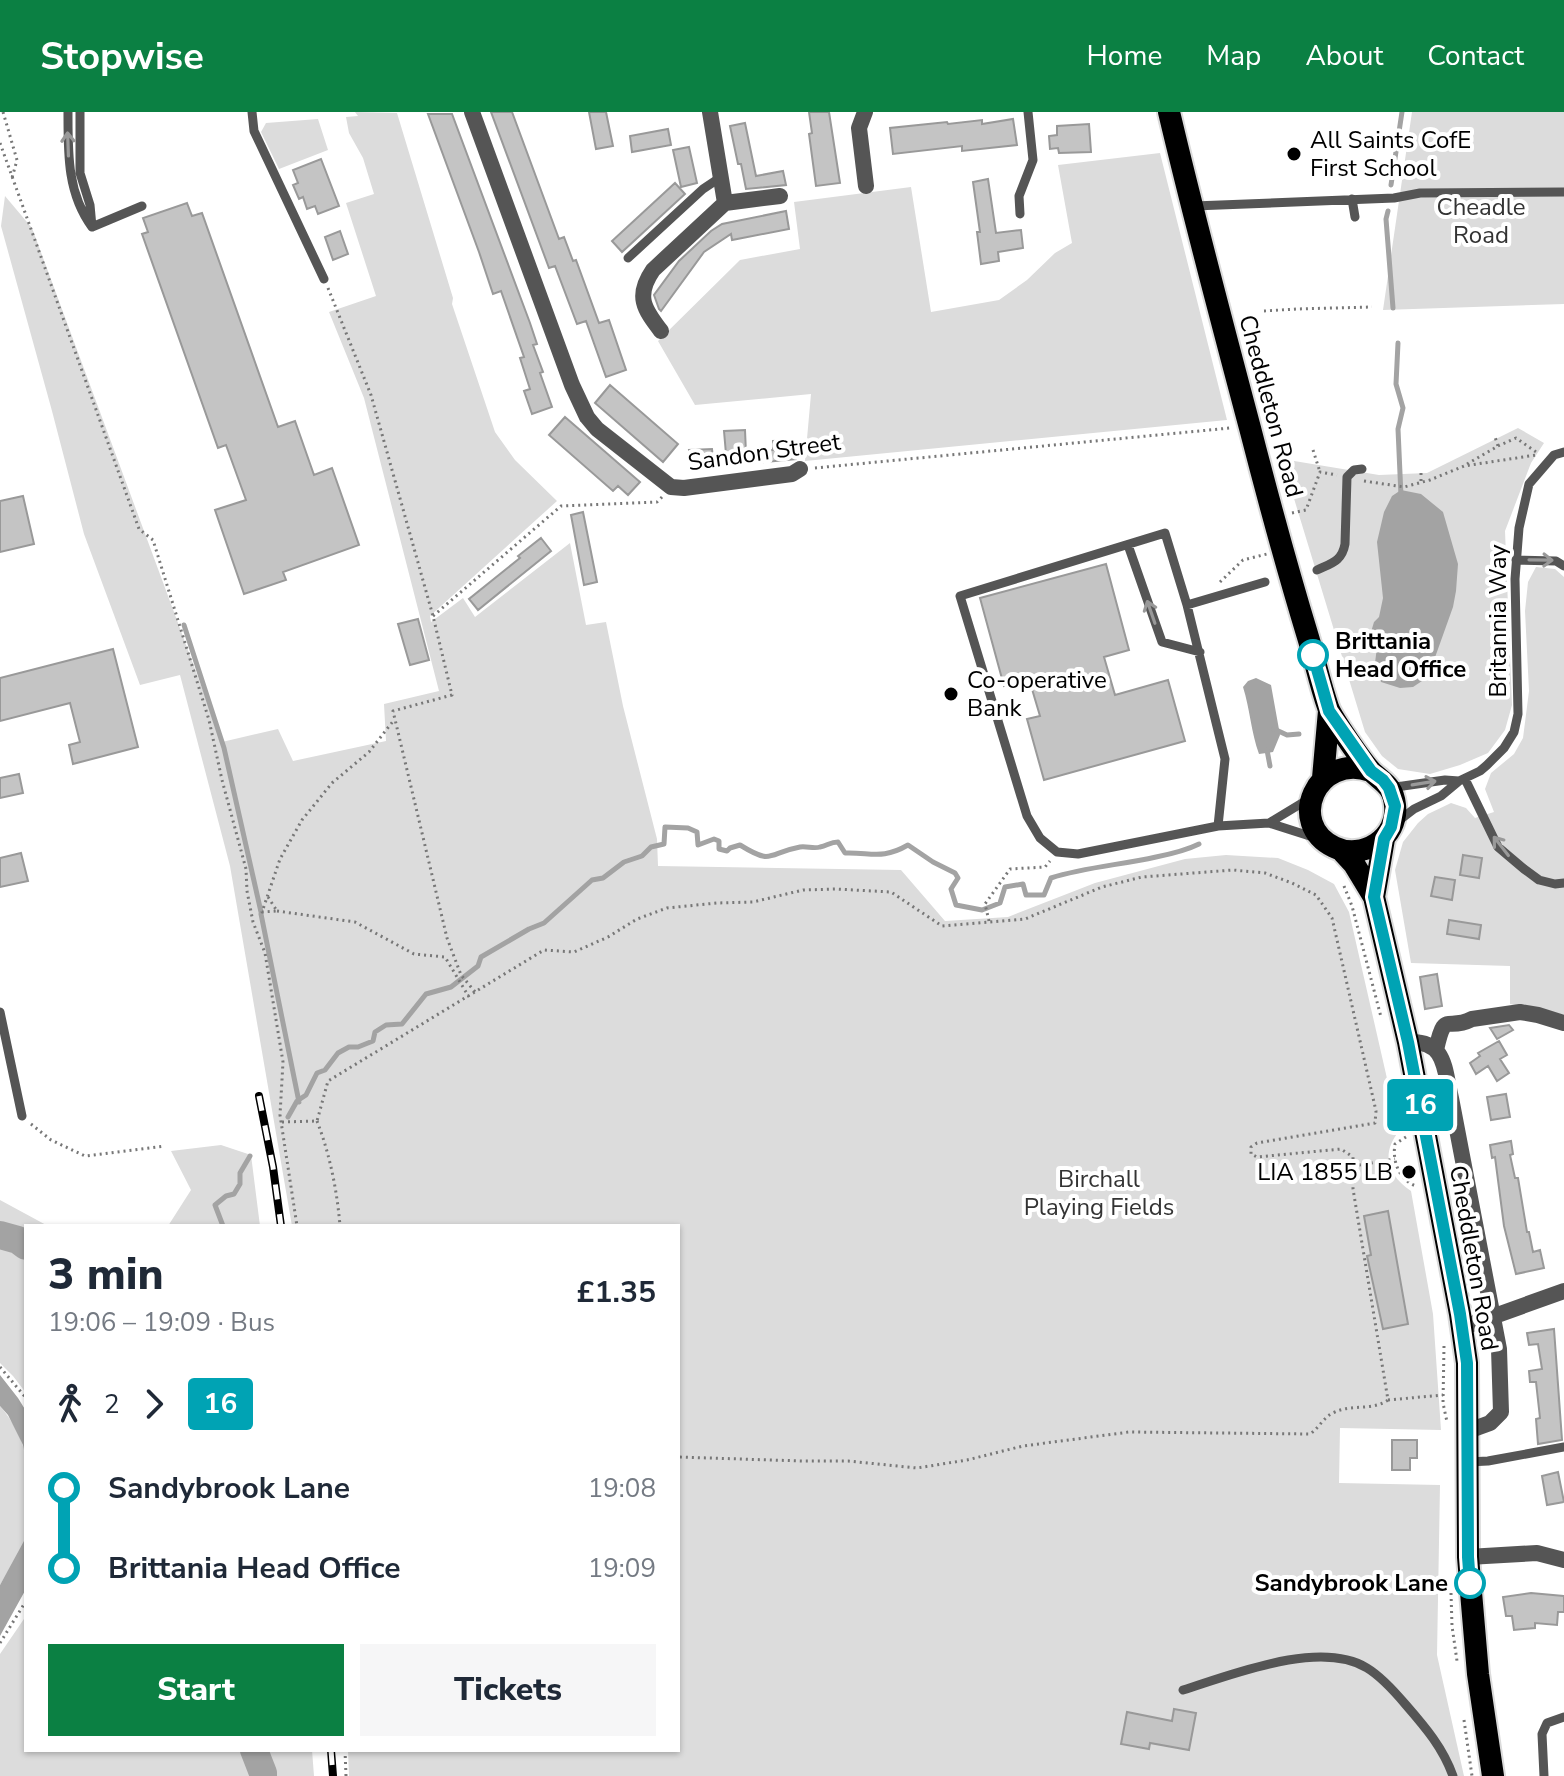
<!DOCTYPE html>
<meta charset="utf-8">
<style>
body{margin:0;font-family:"Nunito Sans",sans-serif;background:#f6f6f7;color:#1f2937;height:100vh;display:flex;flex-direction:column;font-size:30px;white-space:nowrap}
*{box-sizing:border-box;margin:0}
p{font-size:26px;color:#747a83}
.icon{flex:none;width:44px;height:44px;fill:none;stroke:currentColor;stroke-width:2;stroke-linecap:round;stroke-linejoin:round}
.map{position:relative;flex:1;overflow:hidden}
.sheet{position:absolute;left:24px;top:1112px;width:656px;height:528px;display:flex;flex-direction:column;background:#fff;border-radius:0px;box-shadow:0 2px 6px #0004}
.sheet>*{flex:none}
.badge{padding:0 16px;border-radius:6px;font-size:28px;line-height:52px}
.map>.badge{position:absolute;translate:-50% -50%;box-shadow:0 0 0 4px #fff}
.legs{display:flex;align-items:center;gap:12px;height:88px;padding:0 24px;font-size:26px}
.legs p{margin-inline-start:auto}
.headline{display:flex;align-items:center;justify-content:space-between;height:136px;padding:0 24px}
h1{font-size:44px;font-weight:800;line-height:60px}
.cta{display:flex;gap:16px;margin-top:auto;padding:16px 24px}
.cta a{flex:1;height:92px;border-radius:0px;background:#0b8043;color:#fff;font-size:32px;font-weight:800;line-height:92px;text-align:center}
.cta a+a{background:#f6f6f7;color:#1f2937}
ul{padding:0 24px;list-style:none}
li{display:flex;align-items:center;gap:28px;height:80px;font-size:30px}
li i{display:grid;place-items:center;width:12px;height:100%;margin:0 10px;background:currentColor}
li i::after{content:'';width:20px;height:20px;margin:-10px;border:6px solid;border-radius:50%;background:#fff}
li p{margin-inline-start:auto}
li:first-child i{background:linear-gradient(#0000 50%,currentColor 0)}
li:last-child i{background:linear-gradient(currentColor 50%,#0000 0)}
header{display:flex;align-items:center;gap:48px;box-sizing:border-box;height:112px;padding:0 40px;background:#0b8043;color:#fff}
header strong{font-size:38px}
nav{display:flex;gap:44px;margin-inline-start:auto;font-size:28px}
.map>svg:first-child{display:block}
.green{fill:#dcdcdc}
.water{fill:#a3a3a3}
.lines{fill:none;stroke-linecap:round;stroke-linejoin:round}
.stream{stroke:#a3a3a3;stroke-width:5}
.river{stroke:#a3a3a3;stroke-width:28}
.building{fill:#c4c4c4;stroke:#999;stroke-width:2}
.trunk-casing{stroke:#dbdbdb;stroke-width:26}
.path{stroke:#777;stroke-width:3;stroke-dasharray:2 4;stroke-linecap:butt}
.service{stroke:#555;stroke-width:9}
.minor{stroke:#555;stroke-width:16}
.trunk{stroke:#000;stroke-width:22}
.rail-casing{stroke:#000;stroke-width:8}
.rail{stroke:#fff;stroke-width:5;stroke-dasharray:15;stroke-linecap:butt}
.oneway{stroke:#999}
.line-1-casing{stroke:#fff;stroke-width:18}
.line-1{stroke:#00a3b4;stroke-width:12}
.poi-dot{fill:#000;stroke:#fff;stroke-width:3}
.stop-1-dot{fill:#fff;stroke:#00a3b4;stroke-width:4}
.labels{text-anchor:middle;stroke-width:8;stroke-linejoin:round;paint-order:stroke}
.poi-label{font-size:24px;fill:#000;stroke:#fff;text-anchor:start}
.park-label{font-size:24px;fill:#333;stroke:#fff}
.street-label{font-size:24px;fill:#000;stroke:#fff}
.stop-label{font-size:24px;font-weight:bold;fill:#000;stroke:#fff;text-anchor:start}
</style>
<header>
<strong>Stopwise</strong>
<nav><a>Home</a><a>Map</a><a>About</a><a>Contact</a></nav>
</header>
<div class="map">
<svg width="1564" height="1664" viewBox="0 0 1564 1664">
<rect width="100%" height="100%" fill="#fff"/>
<path class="green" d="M355,0L397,1L453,186L452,192L495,320L515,348L557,389L430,504L431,510L463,486L475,505L570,431L586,513L606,510L623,594L657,727L658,754L901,758L945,809L1008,805L1095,771L1185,747L1226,743L1278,746L1308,758L1334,772L1349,800L1399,1019C1381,1042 1387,1063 1411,1079L1433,1202L1441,1318L1340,1316L1339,1371L1440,1373L1437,1543L1464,1664H349L348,1638H678V1114H292L230,754L180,563L140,573L84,422L52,299L1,114L5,84L32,116L222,630L278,617L293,649L386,629L384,592L439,579L364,286L329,200L376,184L346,91L374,82L363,46L349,21L346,5L358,4Z
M1412,0H1564V192L1383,198Z
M318,7L328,38L279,57L261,20L266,11Z
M1160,41L1227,308L805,349L811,282L695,293L658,229L740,148L800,137L794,90L911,75L931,200L999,188L1027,168L1055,141L1072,131L1058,53Z
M1518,316L1544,331L1531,351L1505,419L1512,593L1505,618L1488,641L1460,653L1430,662L1398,657L1382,644L1365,620L1282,347L1379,363L1427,361Z
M1536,455L1555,457L1564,465V903L1553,900L1510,892V854L1411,851L1395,758L1403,730L1418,711L1428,702L1451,691L1466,696L1475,706L1494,700L1485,677L1491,661L1514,642L1523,626L1529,579L1525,499L1528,470Z
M221,1033L251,1043L260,1114H168L191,1078L171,1039Z
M0,1088L48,1114H26V1281L13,1264L0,1251Z
M0,1294C9,1304 17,1318 22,1331C28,1346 29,1414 24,1430C18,1445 8,1459 0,1473Z
M26,1504V1638H312L314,1664H0V1542Z"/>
<path class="water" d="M1401,378L1421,382L1443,400L1458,452L1456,479L1453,495L1428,565L1413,575L1400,576L1381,570L1375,551L1377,535L1371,520L1374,510L1379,505L1383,486L1377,430L1384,400L1392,384Z
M1256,566L1271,573L1280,623L1273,640L1259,642C1251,620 1250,597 1243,575L1248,569Z
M0,1263L18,1286L26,1299V1350L23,1333L8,1303L0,1294Z
M26,1411V1477L0,1524V1473L24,1429Z"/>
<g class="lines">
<path class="stream" d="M1391,73L1402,0
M1388,99L1386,107L1393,196
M1398,231L1396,272L1403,296L1398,317L1401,384
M184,513L224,636L261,800
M1274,617L1287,623L1299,622
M1267,638L1270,654
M261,802L299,990
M288,1005L297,989L306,983L317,961L325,958L338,941L349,935H358L373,929L375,920L386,913L402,912L426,882L451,875L478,854L481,845L529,817L544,811L592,768L603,766L624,750L642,744L651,735L664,732L665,715L688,716L697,720L698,733L714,727L719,729V737L727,739L730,736L740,733C774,754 767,741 800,735C807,734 814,737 820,735C827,734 830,730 838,730L845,741C871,740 882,748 908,733L933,750L955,761L958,766L951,777L956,793L982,798L1000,791L1005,775L1023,772L1026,783H1044L1051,766C1085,755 1121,753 1156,745C1171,742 1185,739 1199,732
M223,1114L215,1093L226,1084L234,1082L240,1072V1061L250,1044"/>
<path class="river" d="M0,1123L18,1128L26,1134
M254,1638L263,1661V1664"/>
</g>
<path class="building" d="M491,0H512L559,127L564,125L573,149L576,148L599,211L609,208L626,258L606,265L586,209L577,212L555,154L549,156Z
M589,0H606L613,34L596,37Z
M809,0H829L840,71L816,74L809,22L812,21Z
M428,2H452L530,211L537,232L533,233L543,260L540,261L552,295L532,302L524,279L530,277L520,246L524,245L501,179L493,182L479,140Z
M1013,7L1017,33L962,39V34L893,42L890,16L947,10L948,12L982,8V12Z
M745,11L756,64L783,59L786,73L746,77L741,52H738L730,14Z
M1089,12L1091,40L1059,41L1058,36L1050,37L1049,24L1057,23V14Z
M668,17L671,33L632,40L630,24Z
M689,35L697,71L681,75L673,38Z
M321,47L339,94L318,102L315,94L307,97L303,85L299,87L293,73L298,71L293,58Z
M988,67L996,121L1021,118L1023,136L998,140L999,149L981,152L977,120H980L973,70Z
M675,71L685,82L622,140L612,129Z
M187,91L192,104L202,101L278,315L295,309L314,363L332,356L359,433L283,460L286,468L244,482L215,398L246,388L226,333L218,336L142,122L148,120L143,106Z
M786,99L789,117L732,128L731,122L704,140L661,199L659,197L654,183L679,149L711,119L722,112Z
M340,119L348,142L333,148L325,125Z
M610,273L678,332L663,350L595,291Z
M565,305L640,370L628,383L618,374L613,379L549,323Z
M745,318L746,341L726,342L724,319Z
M795,328L796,347L755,351L754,339L773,338V329Z
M712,337L714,356L691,357L689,338Z
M23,384L34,432L0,440V389Z
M583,400L597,470L584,473L571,403Z
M541,426L551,439L478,498L469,487L520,446L518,444Z
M1106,452L1129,538L1104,545L1115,583L1168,568L1185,629L1044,668L1027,607L1040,604L1029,567L1004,574L980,486Z
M418,507L429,548L410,553L398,512Z
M113,537L138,635L73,652L69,633L80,630L70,591L0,609V566Z
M19,662L23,681L0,686V666Z
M21,741L28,769L0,775V746Z
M1463,743L1482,746L1479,766L1460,763Z
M1435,765L1455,768L1452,788L1431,784Z
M1449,808L1481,813L1479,827L1447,822Z
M1437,862L1442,894L1425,897L1420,865Z
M1509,913L1513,918L1497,927L1490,916Z
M1499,929L1507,943L1500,947L1509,961L1497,969L1488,954L1476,962L1470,951L1480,944L1478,941Z
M1506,982L1510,1005L1491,1008L1487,985Z
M1511,1029L1513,1042L1510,1043L1515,1066H1518L1527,1120H1529L1533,1140L1540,1138L1544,1156L1516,1162L1504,1114L1495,1045L1492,1046L1490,1033Z
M1388,1099L1408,1212L1383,1217L1367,1144L1371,1143L1364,1104Z
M1554,1217L1562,1328L1538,1332L1536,1307L1540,1306L1536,1270H1530L1529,1259L1542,1257L1538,1232L1529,1233L1527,1221Z
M1392,1328H1417V1346H1410V1358H1392Z
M1558,1360L1564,1390L1547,1393L1542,1364Z
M1531,1481L1564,1484V1500H1558L1557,1513L1535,1511V1516L1514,1518L1512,1504H1506L1503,1485Z
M1174,1597L1196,1601L1189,1638L1150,1631L1149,1637L1121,1632L1127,1600L1172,1609Z"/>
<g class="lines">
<g class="trunk-casing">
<path id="trunk" d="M1169,0C1194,106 1222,211 1250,316C1268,386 1287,456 1308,525C1315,548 1320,572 1328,595C1331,605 1364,652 1372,660C1384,671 1393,674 1395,693C1399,726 1362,749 1334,735C1286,712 1316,640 1371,659
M1323,666L1329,599
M1342,739L1354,752L1374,785L1408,930L1460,1202L1467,1251L1468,1445L1478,1562L1493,1664
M1374,785L1384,727"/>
</g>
<path class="path" d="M3,0L17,48L12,66
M0,31L139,417L153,428L209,608L222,668L246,757L247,779L253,810L265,841L283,950L280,1003L297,1114
M328,176L371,283L433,504L452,583L393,599L447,826L461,863L476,881
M1264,199L1296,197L1372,195
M1498,334L1516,326L1539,342
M1313,338L1320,360
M1467,352L1498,334L1495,325
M815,356L1230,316
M1421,361V370
M1364,369L1404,375L1430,368L1464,354L1536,343
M1292,401L1306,398L1320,360L1337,363
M1220,470L1243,448L1267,442
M433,504L561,394L657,390L662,385
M1344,774L1352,794L1381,905
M268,785L277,799L262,800L280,747L302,708L332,671L369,640L394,608
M277,799L355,810L414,842L445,845L469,885
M989,809L985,792L1010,757L1045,755L1050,749
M317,1009C330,1043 337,1078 340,1114
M282,1010L317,1009L328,969L544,838L574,840L608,825L637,807L667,796L717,791L753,790L803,778L836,777L891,780L942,814L1025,807L1102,775L1142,765L1233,758L1265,761L1292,771L1316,783L1332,806L1376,999L1375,1011L1257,1031L1251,1035V1042L1257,1045L1341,1037L1353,1045V1077L1388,1288C1372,1299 1352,1292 1335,1300C1324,1304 1320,1315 1310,1322L1129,1320L1023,1334L967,1348L917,1356L848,1349H802L678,1345
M31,1012L51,1028L85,1044L165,1034
M1406,1025L1395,1032C1392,1049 1399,1068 1416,1074
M1353,1054L1395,1047
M1444,1234L1443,1291L1447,1310
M0,1255L26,1286
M1388,1288L1443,1283
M1451,1481L1452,1514L1457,1549
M0,1531L26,1489
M1464,1608L1472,1664
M345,1638L346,1664"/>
<path class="service" d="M68,0C68,41 67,81 92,115
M80,0V61L90,93L92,115
M252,0L254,19L324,167
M1352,87L1355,105
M1194,94L1394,86L1420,81L1564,80
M1020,102L1019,84L1033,48L1028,0
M92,115L142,94
M628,146L703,77L721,65
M1128,433L1162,530L1200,540
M1516,448L1556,449L1564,454
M1317,458C1332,451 1342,449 1345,432L1347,365L1354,358L1362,357
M1187,493L1265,470
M1465,667L1498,735L1524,757L1539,768L1555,772L1564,771
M1389,676L1445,668L1459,669
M1397,710L1414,697L1441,684L1459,669L1480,659L1487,653L1504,636L1514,620L1518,602L1515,467L1519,416L1529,372L1554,343L1564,340
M1269,711L1307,688
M1218,714L1078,742L1057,740L1040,726L1027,704L960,484L1165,421L1187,493L1225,647L1218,714L1269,711L1316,726
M0,900L22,1004
M1468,1350L1488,1349L1564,1335
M1183,1578C1231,1563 1320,1527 1367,1556C1382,1565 1395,1580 1406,1593C1426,1616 1443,1636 1453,1664
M1544,1664L1542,1622L1547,1611L1564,1605"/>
<path class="minor" d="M472,0L572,273L587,305L597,317L671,375L684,376L792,362L800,357
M710,0L725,91
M865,0L859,16L866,74
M661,219C644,197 635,184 653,158L725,91L780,84
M1408,930C1446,928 1444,956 1451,986L1499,1237L1501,1300L1490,1311L1468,1319
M1436,938C1445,897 1446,920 1472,907L1520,900L1538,903L1564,911
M1461,1216L1564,1179
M1468,1445L1537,1441L1564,1448"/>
<use href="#trunk" class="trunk"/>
<g class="rail-casing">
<path id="rail" d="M259,984L273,1055L281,1114
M331,1638L333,1664"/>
</g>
<use href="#rail" class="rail"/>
</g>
<defs><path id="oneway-shaft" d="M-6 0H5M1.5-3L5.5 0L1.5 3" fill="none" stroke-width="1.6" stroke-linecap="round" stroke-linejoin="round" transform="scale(2)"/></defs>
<g class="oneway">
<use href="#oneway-shaft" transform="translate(68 32) rotate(-92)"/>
<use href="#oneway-shaft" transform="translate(1541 448) rotate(1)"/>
<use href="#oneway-shaft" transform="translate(1151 500) rotate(-109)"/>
<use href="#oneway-shaft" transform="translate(1424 671) rotate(-9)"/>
<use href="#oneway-shaft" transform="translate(1501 734) rotate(-128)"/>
</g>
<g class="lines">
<g class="line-1-casing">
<path id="line-1" d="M1313,543L1329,599L1371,659L1383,668L1389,676L1395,694L1391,715L1384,727L1374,785L1408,930L1460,1202L1467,1251L1468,1445L1470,1471"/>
</g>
<use href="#line-1" class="line-1"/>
</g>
<g class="poi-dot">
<circle cx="1294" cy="42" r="8"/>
<circle cx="951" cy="582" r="8"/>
<circle cx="1409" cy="1060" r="8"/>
</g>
<g class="stop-1-dot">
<circle cx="1313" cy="543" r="14"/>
<circle cx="1470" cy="1471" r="14"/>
</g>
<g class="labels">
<g class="poi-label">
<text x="1310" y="36">All Saints CofE<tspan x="1310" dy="28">First School</tspan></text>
<text x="967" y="576">Co-operative<tspan x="967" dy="28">Bank</tspan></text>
<text x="1393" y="1068" text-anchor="end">LIA 1855 LB</text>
</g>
<g class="park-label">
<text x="1481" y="103">Cheadle<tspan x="1481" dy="28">Road</tspan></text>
<text x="1099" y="1075">Birchall<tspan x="1099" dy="28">Playing Fields</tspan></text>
</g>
<g class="street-label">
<text transform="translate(1271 294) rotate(75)" y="8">Cheddleton Road</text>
<text transform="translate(764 340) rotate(-8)" y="8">Sandon Street</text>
<text transform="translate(1498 509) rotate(-90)" y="8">Britannia Way</text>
<text transform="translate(1474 1146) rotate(80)" y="8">Cheddleton Road</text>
</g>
<g class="stop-label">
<text x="1335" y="537">Brittania<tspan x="1335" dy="28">Head Office</tspan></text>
<text x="1448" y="1479" text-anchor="end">Sandybrook Lane</text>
</g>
</g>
</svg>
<b class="badge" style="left:1420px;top:993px;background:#00a3b4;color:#fff">16</b>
<section class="sheet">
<div class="headline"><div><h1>3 min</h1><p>19:06 – 19:09 · Bus</p></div><b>£1.35</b></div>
<div class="legs"><svg class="icon" aria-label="walk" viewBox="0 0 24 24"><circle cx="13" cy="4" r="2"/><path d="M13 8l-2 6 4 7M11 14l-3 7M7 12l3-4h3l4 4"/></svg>2<svg class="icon" aria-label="forward" viewBox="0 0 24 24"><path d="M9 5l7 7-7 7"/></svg><b class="badge" style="background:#00a3b4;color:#fff">16</b></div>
<ul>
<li><i style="color:#00a3b4"></i><b>Sandybrook Lane</b><p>19:08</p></li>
<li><i style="color:#00a3b4"></i><b>Brittania Head Office</b><p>19:09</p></li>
</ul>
<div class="cta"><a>Start</a><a>Tickets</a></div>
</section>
</div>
